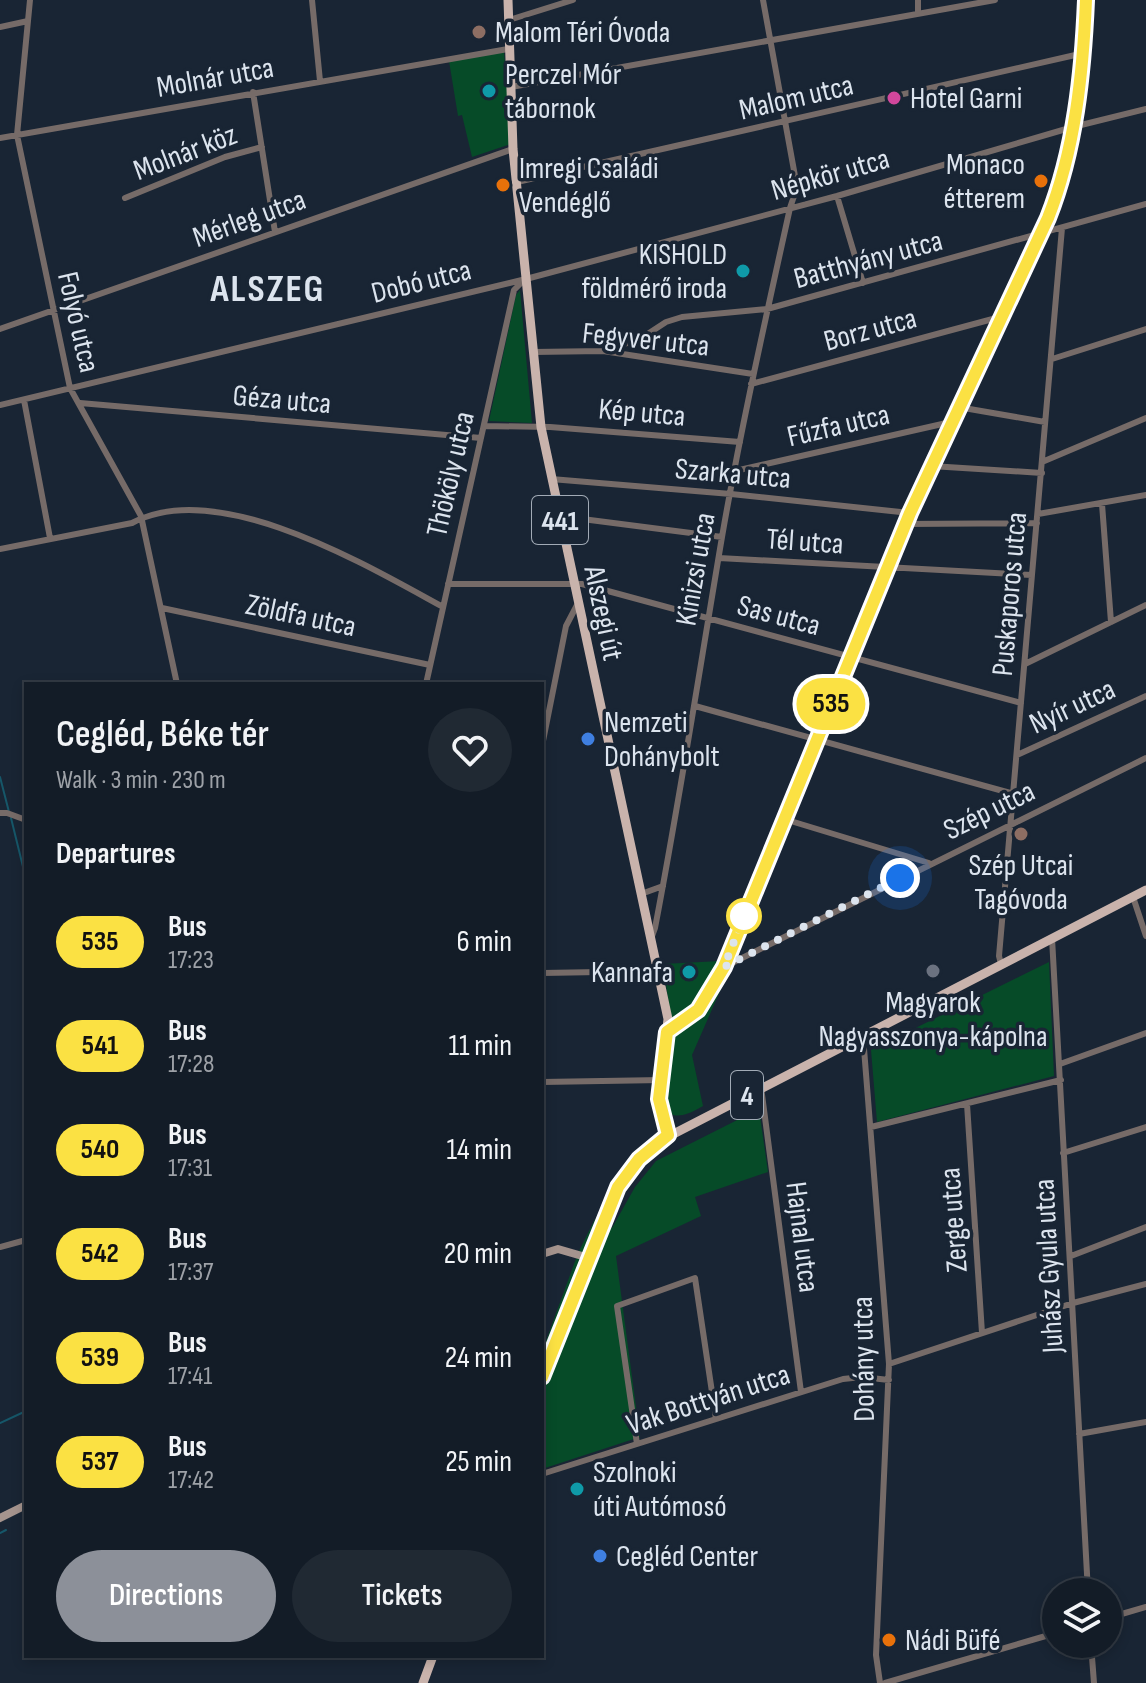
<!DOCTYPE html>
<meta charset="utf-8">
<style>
body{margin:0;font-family:"Sofia Sans Condensed",sans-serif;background:#202933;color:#f1f3f6;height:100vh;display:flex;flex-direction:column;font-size:30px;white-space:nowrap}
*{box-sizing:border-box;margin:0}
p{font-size:26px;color:#9da1a7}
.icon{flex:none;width:44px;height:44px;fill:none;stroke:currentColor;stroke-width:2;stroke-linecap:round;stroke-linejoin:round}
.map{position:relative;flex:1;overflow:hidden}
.drawer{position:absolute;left:24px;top:682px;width:520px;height:976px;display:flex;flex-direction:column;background:#131c27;border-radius:0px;box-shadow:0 4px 12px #0003,0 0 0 2px #323a44}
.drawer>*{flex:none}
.badge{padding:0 16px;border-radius:26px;font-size:28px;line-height:52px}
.controls{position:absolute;left:1042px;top:1578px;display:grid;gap:16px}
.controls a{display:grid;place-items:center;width:80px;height:80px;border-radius:50%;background:#131c27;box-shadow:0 4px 12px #0003,0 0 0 2px #323a44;font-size:40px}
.you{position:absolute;width:40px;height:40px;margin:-20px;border:6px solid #fff;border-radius:50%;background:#1a73e8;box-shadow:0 0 0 12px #1a73e833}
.map>.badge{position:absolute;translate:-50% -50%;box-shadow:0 0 0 4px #fff}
h2{padding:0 32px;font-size:30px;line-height:72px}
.round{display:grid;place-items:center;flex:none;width:84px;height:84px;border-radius:42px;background:#202933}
.head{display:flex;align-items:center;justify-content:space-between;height:136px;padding:0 32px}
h1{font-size:38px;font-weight:600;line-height:60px}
.button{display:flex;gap:16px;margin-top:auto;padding:16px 32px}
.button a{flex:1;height:92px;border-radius:48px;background:#8c9099;color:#fff;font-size:32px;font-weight:600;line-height:92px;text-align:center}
.button a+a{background:#202933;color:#f1f3f6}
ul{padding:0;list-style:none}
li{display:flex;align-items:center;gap:24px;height:104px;padding:0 32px}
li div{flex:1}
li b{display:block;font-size:30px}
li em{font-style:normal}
li .badge{min-width:88px;font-weight:700;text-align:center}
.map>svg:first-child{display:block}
.green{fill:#064b28}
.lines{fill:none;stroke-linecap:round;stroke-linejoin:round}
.stream{stroke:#165769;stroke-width:2}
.minor{stroke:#766b68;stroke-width:6}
.secondary{stroke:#a5948e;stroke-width:8}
.primary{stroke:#c9b3ac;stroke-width:9}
.line-casing{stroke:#fff;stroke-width:18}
.line{stroke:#fbe143;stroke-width:12}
.walk{stroke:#dce4ee;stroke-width:8;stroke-dasharray:0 14.4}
.education-dot{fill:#8d6e63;stroke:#192534;stroke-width:3}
.culture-dot{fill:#0f9aa8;stroke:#192534;stroke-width:3}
.hotel-dot{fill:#d1479c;stroke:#192534;stroke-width:3}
.food-dot{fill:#e8710a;stroke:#192534;stroke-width:3}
.shop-dot{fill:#3f7fe0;stroke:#192534;stroke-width:3}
.stop-dot{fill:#fff;stroke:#fbe143;stroke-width:4}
.worship-dot{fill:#6b7280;stroke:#192534;stroke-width:3}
.labels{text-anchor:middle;stroke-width:7;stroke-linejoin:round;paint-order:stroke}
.shield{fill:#192534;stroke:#a2abb6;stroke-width:2}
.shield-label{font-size:28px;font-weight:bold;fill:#dce4ee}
.poi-label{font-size:30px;fill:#dce4ee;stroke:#192534;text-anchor:start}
.street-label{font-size:30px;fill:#dce4ee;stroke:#192534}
.district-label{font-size:38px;font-weight:bold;letter-spacing:2px;fill:#dce4ee;stroke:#192534}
</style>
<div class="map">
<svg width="1146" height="1683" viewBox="0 0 1146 1683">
<rect width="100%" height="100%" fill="#192534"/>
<path class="green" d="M504,52L511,144L472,157L462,115L458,116L449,61Z
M520,290L532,423L489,421L516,295Z
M720,961L697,1006L676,1021L671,1019L663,964Z
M1049,962L1054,1076L877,1122L871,1050Z
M724,982L692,1055L703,1106C663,1130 661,1105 666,1071C667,1060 666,1044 672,1034C677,1027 686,1025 693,1021C707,1012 713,994 724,982Z
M759,1109L768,1172L695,1197L701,1216L616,1256L640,1437L542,1469V1352L578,1253L595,1219L612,1228L635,1187L656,1161Z"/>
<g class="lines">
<path class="stream" d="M0,777L9,812
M11,818L26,879
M0,1423L26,1411
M0,1533L6,1530"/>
<path class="minor" d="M30,0L17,135L70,388L141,516L177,684
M312,0L320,81
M918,0V13
M509,20L573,0
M0,27L28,21
M511,87L995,0
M253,92L275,232
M0,138L508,49
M517,182L1084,53
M837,196L863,283
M125,198L225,157L262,147
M0,329L513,149
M603,351L640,339L666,322L682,317L767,309L1146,204
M533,352L603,351L753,374
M1052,359L1146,329
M751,384L1000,317
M24,400L50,538
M80,403L481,438
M0,405L526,279L837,196L1073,127L1146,109
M958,407L1045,422
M484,426L550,427L740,442
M1042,462L1146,418
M931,466L1042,473
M735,471L951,422
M551,479L731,494L910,513
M1102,504L1111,622
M1038,514L1146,495
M559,516L722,537
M905,524L1037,523
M0,549L132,523C218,477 366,565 443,607
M719,558L1032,575
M448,584H582L1021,703
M162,608L430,665
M1025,664L1146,605
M426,684L514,290L523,281
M695,706L1014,794
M542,746L566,626L577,605
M1017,755L1146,696
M0,813H7L26,820
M784,819L929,863
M641,894L663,886
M1133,897L1146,936
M1052,938L1088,1592
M651,939L655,928C680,798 700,667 722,537C741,427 766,317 790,208L797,187L763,0
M1001,964L999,956L1062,228
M724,967L1146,758
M542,973L658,971
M667,1032L698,1010L724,967L910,513L1048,218C1075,149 1083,73 1086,0
M863,1036L889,1364L876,1655L880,1683
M1060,1064L1146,1033
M542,1082L662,1080
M761,1087L801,1392
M967,1104L982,1333
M871,1127L1061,1080
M1063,1153L1146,1127
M0,1247L26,1240
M1071,1256L1146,1227
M889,1364L1073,1303L1146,1284
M1079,1434L1146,1422
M637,1444L617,1306L695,1278L716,1419
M542,1474L843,1379L862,1377L889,1380
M1108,1618L1146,1607
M1091,1644L1094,1683
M885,1683L1056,1633"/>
<path class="secondary" d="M542,1254L558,1249L589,1258
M0,1518L26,1505"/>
<path class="primary" d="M508,0L513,149L541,427L668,1019L659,1099L668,1135
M542,1377L618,1187L631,1168L654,1144L1146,890
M423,1683L433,1656"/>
</g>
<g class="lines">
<g class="line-casing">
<path id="line" d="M542,1377L618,1187L639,1159L668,1135L659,1099L667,1032L698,1010L724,967L910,513L1048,218C1075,150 1083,73 1086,0"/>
</g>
<use href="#line" class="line"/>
<path class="walk" d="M744,916L724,967L900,878"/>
</g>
<g class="education-dot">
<circle cx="479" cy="32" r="8"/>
<circle cx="1021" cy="834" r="8"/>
</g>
<g class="culture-dot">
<circle cx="489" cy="91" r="8"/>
<circle cx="743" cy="271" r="8"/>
<circle cx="689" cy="972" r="8"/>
<circle cx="577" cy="1489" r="8"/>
</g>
<circle class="hotel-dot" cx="894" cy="98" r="8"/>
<g class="food-dot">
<circle cx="1041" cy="181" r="8"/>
<circle cx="503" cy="185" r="8"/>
<circle cx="889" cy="1640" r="8"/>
</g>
<g class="shop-dot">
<circle cx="588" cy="739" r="8"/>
<circle cx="600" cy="1556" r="8"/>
</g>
<circle class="stop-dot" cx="744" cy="916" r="16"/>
<circle class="worship-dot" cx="933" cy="971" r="8"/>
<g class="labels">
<g class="shield">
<rect x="532" y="496" width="56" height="48" rx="6"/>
<rect x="731" y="1071" width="32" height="48" rx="6"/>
</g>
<g class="shield-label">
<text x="560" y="530">441</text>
<text x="747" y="1105">4</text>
</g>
<g class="poi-label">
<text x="495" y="42">Malom Téri Óvoda</text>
<text x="505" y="84">Perczel Mór<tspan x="505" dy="34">tábornok</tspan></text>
<text x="910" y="108">Hotel Garni</text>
<text x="1025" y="174" text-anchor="end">Monaco<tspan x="1025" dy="34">étterem</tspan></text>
<text x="519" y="178">Imregi Családi<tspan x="519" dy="34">Vendéglő</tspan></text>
<text x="727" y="264" text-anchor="end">KISHOLD<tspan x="727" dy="34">földmérő iroda</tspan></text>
<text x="604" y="732">Nemzeti<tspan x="604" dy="34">Dohánybolt</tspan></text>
<text x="1021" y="875" text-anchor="middle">Szép Utcai<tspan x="1021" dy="34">Tagóvoda</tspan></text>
<text x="673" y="982" text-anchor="end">Kannafa</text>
<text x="933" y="1012" text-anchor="middle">Magyarok<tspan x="933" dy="34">Nagyasszonya-kápolna</tspan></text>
<text x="593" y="1482">Szolnoki<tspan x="593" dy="34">úti Autómosó</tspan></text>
<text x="616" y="1566">Cegléd Center</text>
<text x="905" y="1650">Nádi Büfé</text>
</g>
<g class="street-label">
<text transform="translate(215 77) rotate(-10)" y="10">Molnár utca</text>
<text transform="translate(796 97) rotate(-13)" y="10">Malom utca</text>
<text transform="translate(185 152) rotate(-21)" y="10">Molnár köz</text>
<text transform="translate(830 174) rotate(-16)" y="10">Népkör utca</text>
<text transform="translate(249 218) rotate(-20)" y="10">Mérleg utca</text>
<text transform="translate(868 259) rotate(-15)" y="10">Batthyány utca</text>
<text transform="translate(421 281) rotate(-14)" y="10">Dobó utca</text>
<text transform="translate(79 322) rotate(77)" y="10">Folyó utca</text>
<text transform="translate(870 329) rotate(-15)" y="10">Borz utca</text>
<text transform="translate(646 339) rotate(6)" y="10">Fegyver utca</text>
<text transform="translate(282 399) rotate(5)" y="10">Géza utca</text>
<text transform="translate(642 412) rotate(5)" y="10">Kép utca</text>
<text transform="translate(838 425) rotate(-13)" y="10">Fűzfa utca</text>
<text transform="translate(733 473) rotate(5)" y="10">Szarka utca</text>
<text transform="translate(450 474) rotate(-77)" y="10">Thököly utca</text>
<text transform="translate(805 541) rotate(4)" y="10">Tél utca</text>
<text transform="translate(695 569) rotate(-80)" y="10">Kinizsi utca</text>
<text transform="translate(1009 594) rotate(-85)" y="10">Puskaporos utca</text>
<text transform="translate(604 613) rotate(78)" y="10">Alszegi út</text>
<text transform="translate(301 615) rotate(12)" y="10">Zöldfa utca</text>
<text transform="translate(779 615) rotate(15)" y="10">Sas utca</text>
<text transform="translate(1072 706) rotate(-25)" y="10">Nyír utca</text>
<text transform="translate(989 810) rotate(-26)" y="10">Szép utca</text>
<text transform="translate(953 1220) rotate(-94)" y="10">Zerge utca</text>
<text transform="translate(803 1237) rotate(83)" y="10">Hajnal utca</text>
<text transform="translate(1048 1266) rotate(-93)" y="10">Juhász Gyula utca</text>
<text transform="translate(863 1359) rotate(-91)" y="10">Dohány utca</text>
<text transform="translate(708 1399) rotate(-18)" y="10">Vak Bottyán utca</text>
</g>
<g class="district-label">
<text x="268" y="301">ALSZEG</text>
</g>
</g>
</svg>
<div class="controls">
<a><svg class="icon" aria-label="layers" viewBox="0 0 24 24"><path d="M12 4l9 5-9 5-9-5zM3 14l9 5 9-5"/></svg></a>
</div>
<div class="you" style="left:900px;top:878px"></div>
<b class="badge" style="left:831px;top:704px;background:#fbe143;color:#111">535</b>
<section class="drawer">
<div class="head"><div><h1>Cegléd, Béke tér</h1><p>Walk · 3 min · 230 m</p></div><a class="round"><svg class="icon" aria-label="heart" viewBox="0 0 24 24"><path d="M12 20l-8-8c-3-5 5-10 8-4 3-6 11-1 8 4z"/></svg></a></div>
<h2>Departures</h2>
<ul>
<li><span class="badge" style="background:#fbe143;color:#111">535</span><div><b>Bus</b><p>17:23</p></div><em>6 min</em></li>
<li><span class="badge" style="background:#fbe143;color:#111">541</span><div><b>Bus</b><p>17:28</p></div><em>11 min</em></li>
<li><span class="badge" style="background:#fbe143;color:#111">540</span><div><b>Bus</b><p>17:31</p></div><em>14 min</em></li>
<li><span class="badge" style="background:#fbe143;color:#111">542</span><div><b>Bus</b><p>17:37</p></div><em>20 min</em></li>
<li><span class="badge" style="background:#fbe143;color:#111">539</span><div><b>Bus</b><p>17:41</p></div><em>24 min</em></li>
<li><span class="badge" style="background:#fbe143;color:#111">537</span><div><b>Bus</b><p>17:42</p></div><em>25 min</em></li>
</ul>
<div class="button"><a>Directions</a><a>Tickets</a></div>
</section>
</div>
